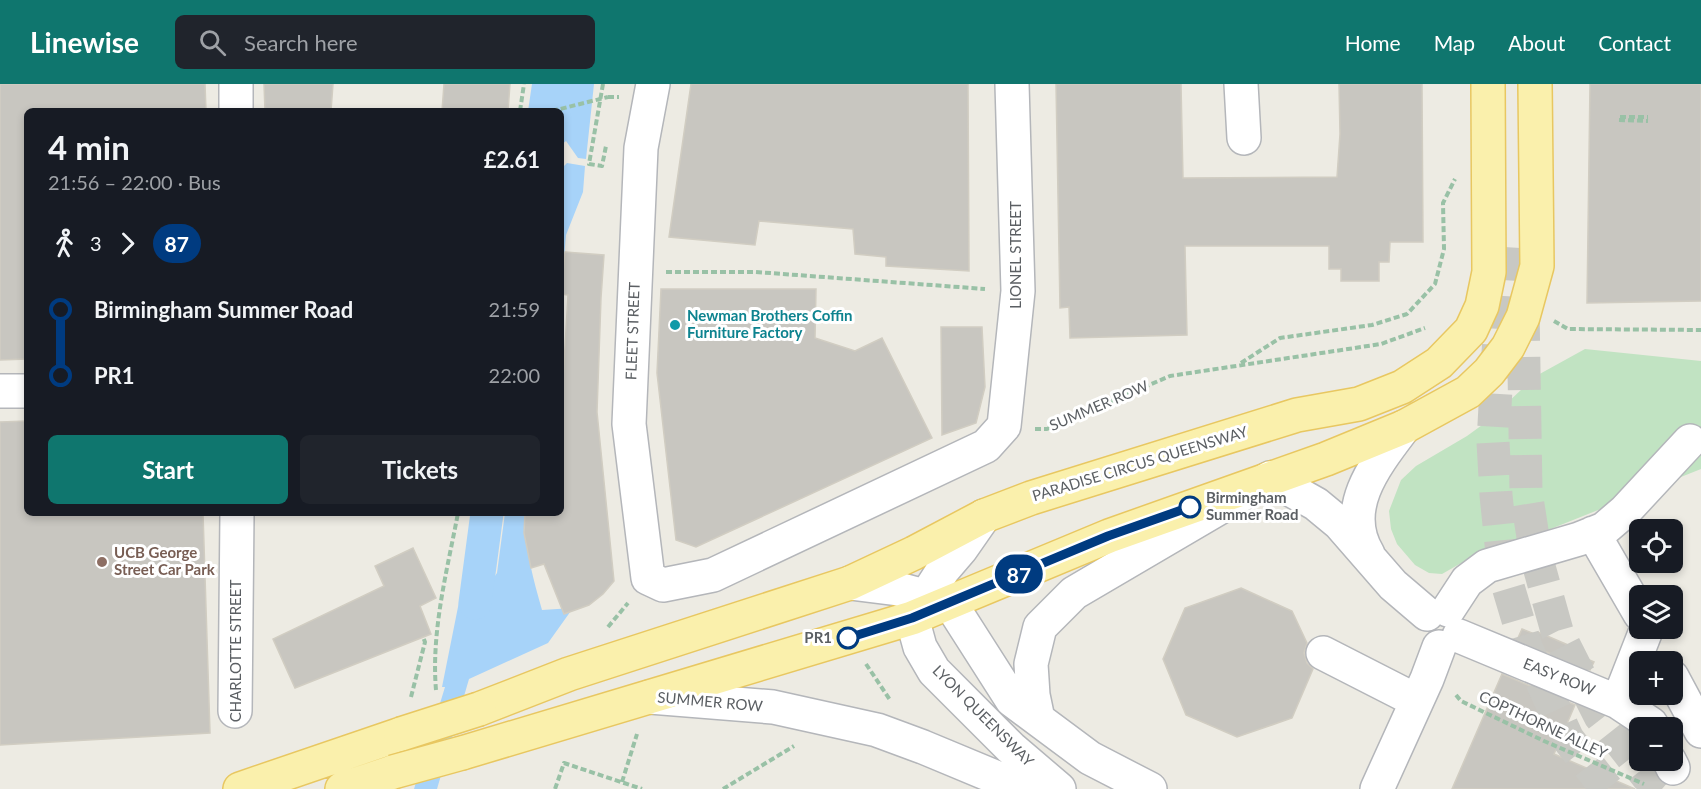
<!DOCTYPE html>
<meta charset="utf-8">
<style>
body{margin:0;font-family:Lato,sans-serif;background:#20242c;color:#f1f3f6;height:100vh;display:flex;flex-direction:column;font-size:22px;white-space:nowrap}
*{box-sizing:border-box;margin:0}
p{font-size:20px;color:#9ea1a6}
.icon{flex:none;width:33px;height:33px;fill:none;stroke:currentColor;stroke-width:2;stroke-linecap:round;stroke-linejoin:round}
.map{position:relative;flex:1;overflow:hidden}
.drawer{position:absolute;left:24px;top:24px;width:540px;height:408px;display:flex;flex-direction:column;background:#171b24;border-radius:9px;box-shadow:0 3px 9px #0003}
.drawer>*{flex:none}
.badge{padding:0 12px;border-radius:20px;font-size:21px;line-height:39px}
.buttons{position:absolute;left:1629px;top:435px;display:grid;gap:12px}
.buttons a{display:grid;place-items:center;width:54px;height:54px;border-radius:9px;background:#171b24;box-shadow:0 3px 9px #0003;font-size:30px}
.map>.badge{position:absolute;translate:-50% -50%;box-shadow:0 0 0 3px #fff}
.legs{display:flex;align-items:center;gap:9px;height:66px;padding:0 24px;font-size:20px}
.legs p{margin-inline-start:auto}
.head{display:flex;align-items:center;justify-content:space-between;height:102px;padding:0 24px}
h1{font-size:33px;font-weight:700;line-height:45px}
.primary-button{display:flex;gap:12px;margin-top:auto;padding:12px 24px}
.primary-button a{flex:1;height:69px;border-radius:9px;background:#0f766e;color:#fff;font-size:24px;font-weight:700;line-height:69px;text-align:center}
.primary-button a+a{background:#20242c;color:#f1f3f6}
ul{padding:0 24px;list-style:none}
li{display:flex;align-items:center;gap:21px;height:66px;font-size:22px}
li i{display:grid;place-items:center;width:9px;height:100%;margin:0 8px;background:currentColor}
li i::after{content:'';width:15px;height:15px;margin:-8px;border:4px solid;border-radius:50%;background:#171b24}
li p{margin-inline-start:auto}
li:first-child i{background:linear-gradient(#0000 50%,currentColor 0)}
li:last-child i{background:linear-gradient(currentColor 50%,#0000 0)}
header{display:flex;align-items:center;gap:36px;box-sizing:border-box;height:84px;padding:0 30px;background:#0f766e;color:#fff}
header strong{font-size:28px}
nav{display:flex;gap:33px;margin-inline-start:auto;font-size:21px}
.search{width:420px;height:54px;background:#20242c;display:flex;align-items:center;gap:15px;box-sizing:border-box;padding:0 21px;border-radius:9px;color:#9ea1a6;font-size:22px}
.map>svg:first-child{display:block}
.green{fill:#c1e3c2}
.water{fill:#a7d3f9}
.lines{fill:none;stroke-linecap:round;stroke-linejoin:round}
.canal{stroke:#a7d3f9;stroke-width:33}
.building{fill:#c8c6c0;stroke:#d1cdc2;stroke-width:1.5}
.highway-tunnel{stroke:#c8c8c3;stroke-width:33;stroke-dasharray:33 16;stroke-linecap:butt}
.minor-casing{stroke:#b4b6ba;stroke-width:36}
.major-casing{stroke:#e8c761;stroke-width:36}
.path{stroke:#99c1a6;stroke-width:4;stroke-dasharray:6 3;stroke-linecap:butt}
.minor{stroke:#fff;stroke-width:33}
.major{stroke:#faf0ac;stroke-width:33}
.major-bridge-casing{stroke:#e8c761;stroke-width:36;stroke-linecap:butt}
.path-bridge{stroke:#99c1a6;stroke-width:4;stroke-dasharray:6 3;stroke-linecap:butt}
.major-bridge{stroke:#faf0ac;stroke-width:33}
.line-1-casing{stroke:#fff;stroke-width:14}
.line-1{stroke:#003b80;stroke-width:9}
.culture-dot{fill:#0f9aa8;stroke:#fff;stroke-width:2}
.stop-1-dot{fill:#fff;stroke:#003b80;stroke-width:3}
.education-dot{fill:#8d6e63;stroke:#fff;stroke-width:2}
.labels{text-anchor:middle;stroke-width:6;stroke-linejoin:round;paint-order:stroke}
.street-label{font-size:15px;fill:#5b5f63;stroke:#fff}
.culture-label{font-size:15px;font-weight:bold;fill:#0d838f;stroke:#fff;text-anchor:start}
.stop-label{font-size:15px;font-weight:bold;fill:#5b5f63;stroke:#fff;text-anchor:start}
.education-label{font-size:15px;font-weight:bold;fill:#785e54;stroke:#fff;text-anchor:start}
</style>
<header>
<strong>Linewise</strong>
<div class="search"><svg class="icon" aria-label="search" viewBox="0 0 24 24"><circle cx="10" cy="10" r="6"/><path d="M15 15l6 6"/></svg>Search here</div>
<nav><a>Home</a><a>Map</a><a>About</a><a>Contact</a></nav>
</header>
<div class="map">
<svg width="1701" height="705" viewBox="0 0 1701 705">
<rect width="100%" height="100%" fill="#edebe3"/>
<path class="green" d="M1585,265L1701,277V385L1543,448L1491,462L1442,490L1429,489L1415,481L1397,460L1391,445L1389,427L1401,396L1416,382L1467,352L1489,336L1536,292Z"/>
<path class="water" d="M532,0H594L586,75L578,74L566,57L561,61V27H528Z
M567,79L585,82L583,108L566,151L561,208V85Z
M505,429H525C524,462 533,494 542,526L573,524L548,559L469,595L437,705H414L445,603H442L460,513L474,493L481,475L485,497L488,502L497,489Z"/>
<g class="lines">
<path class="canal" d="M475,519L487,429"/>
</g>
<path class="building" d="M0,0H205L206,27H27V275L0,276Z
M264,0H333L331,27H265Z
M444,0H510L508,27H442Z
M691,0H968L969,187L886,182V173L855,170L853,145L759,137L755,161L669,153Z
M1056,0H1181L1183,94L1337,93L1340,50L1339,0H1422L1423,158H1390L1389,178H1379V197H1341V185H1329V162H1185L1187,251L1070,254L1069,223L1060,224Z
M1590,0H1701V217L1587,219Z
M565,168L604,171L601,214L597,328L614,497L603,510L589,521L564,530L544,480L531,484L524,449L525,429H561V332L568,211L561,210Z
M661,205H816L815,254L855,267L882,254L932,354L696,463L676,456L657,289Z
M941,243H982L985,303L976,339L942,351Z
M27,337V429H203L210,649L0,661V338Z
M413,464L436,514L420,522L431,550L295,604L273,555L384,502L375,482Z
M1241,504L1292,527L1307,559L1304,569L1307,579L1313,585L1292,634L1237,653L1186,631L1163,575L1185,524Z
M1522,545L1537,551L1538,548L1568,561L1566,566L1594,578L1590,586L1517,556Z
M1502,590L1575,621L1554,670L1635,705H1452Z"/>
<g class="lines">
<path class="highway-tunnel" d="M1504,163L1493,358L1496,411L1504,489L1526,563L1568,655L1607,705
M1523,224L1526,408L1536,472L1557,547L1600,632L1647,692L1662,705"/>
<g class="minor-casing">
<path id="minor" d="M236,0V27
M653,0L641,64L629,340L648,494L663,501L713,491L986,362L1004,342L1018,207L1012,0
M1241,0L1244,54
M0,307H27
M984,432L961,465L943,486L912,534L920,563L934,587L1011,664L1059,705
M1593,449L1640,530
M1368,470C1340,424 1376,380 1404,343
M850,499L898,505L950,519L1012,616L1090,674L1150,705
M1448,526L1467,497L1487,482L1579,455L1604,445L1625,427L1690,357
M1459,552L1618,618L1651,640L1653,644
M1323,569L1417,617
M1672,593L1701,647
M650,613L773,623L877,646L923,663L1024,705
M1618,618L1647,544
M235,627L237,429
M1038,635L1033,611L1031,580L1040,543L1074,509L1270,394L1316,420L1339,439L1393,501L1427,530
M1669,676L1673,684
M1377,705L1427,595L1439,563"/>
</g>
<g class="major-casing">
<path id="major" d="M479,625L569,590L850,499L914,469L984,432L1031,414L1297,331L1359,320L1402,303L1439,279L1471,246L1482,222L1489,188L1488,0
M462,669L912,534L1109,452L1326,375L1404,343L1468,308L1489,288L1508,263L1523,233L1537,182L1535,0
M240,705L401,650
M342,705L393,688"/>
</g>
<path class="path" d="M603,0L589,80L602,82L606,62
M608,13H619
M520,27L524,0
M1620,33H1648
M1619,36L1648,37
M666,188H756L985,205
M1554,237L1568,245L1701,246
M1241,279L1280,254L1372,241L1407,230L1435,200L1444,165L1443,119L1455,95
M1035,345H1047L1170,292L1381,260L1425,244
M608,543L628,519
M866,580L890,616
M436,606C431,547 447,487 458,429
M1456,611L1461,617L1544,657L1644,700
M411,613L425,558L423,553
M622,698L637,650
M555,705L564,679L642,705
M723,705L794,662"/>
<use href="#minor" class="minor"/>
<use href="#major" class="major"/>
<g class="major-bridge-casing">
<path id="major-bridge" d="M401,650L479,625
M393,688L462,669"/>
</g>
<path class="path-bridge" d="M552,27L608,13"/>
<use href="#major-bridge" class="major-bridge"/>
</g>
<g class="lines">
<g class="line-1-casing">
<path id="line-1" d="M848,554L912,534L1108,452L1190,423"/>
</g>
<use href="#line-1" class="line-1"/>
</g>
<circle class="culture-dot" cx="675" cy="241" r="6"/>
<g class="stop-1-dot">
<circle cx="1190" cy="423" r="10"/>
<circle cx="848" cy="554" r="10"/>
</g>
<circle class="education-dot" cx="102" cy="478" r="6"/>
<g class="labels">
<g class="street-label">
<text transform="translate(1016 171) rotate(-90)" y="5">LIONEL STREET</text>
<text transform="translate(633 247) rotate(-88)" y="5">FLEET STREET</text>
<text transform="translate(1099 322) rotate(-23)" y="5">SUMMER ROW</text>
<text transform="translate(1140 380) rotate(-17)" y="5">PARADISE CIRCUS QUEENSWAY</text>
<text transform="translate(236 567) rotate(-90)" y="5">CHARLOTTE STREET</text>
<text transform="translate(1559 593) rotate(22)" y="5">EASY ROW</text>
<text transform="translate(710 618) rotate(5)" y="5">SUMMER ROW</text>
<text transform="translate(983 632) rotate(45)" y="5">LYON QUEENSWAY</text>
<text transform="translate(1543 641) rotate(25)" y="5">COPTHORNE ALLEY</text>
</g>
<g class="culture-label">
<text x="687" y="237">Newman Brothers Coffin<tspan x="687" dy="17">Furniture Factory</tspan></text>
</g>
<g class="stop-label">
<text x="1206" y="419">Birmingham<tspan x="1206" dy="17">Summer Road</tspan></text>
<text x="832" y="559" text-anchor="end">PR1</text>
</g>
<g class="education-label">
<text x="114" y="474">UCB George<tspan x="114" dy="17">Street Car Park</tspan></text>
</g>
</g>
</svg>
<div class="buttons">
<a><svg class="icon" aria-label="locate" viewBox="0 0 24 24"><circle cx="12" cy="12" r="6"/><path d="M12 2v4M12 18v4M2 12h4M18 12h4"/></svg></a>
<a><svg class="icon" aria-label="layers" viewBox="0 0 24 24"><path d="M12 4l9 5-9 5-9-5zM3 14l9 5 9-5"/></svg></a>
<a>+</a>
<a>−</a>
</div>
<b class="badge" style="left:1019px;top:490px;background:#003b80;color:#fff">87</b>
<section class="drawer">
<div class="head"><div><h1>4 min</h1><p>21:56 – 22:00 · Bus</p></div><b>£2.61</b></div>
<div class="legs"><svg class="icon" aria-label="walk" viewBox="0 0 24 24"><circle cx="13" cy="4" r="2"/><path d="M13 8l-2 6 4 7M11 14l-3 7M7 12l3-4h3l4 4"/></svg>3<svg class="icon" aria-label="forward" viewBox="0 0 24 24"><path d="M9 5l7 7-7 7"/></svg><b class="badge" style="background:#003b80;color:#fff">87</b></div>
<ul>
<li><i style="color:#003b80"></i><b>Birmingham Summer Road</b><p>21:59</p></li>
<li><i style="color:#003b80"></i><b>PR1</b><p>22:00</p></li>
</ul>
<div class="primary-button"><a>Start</a><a>Tickets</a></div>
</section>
</div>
